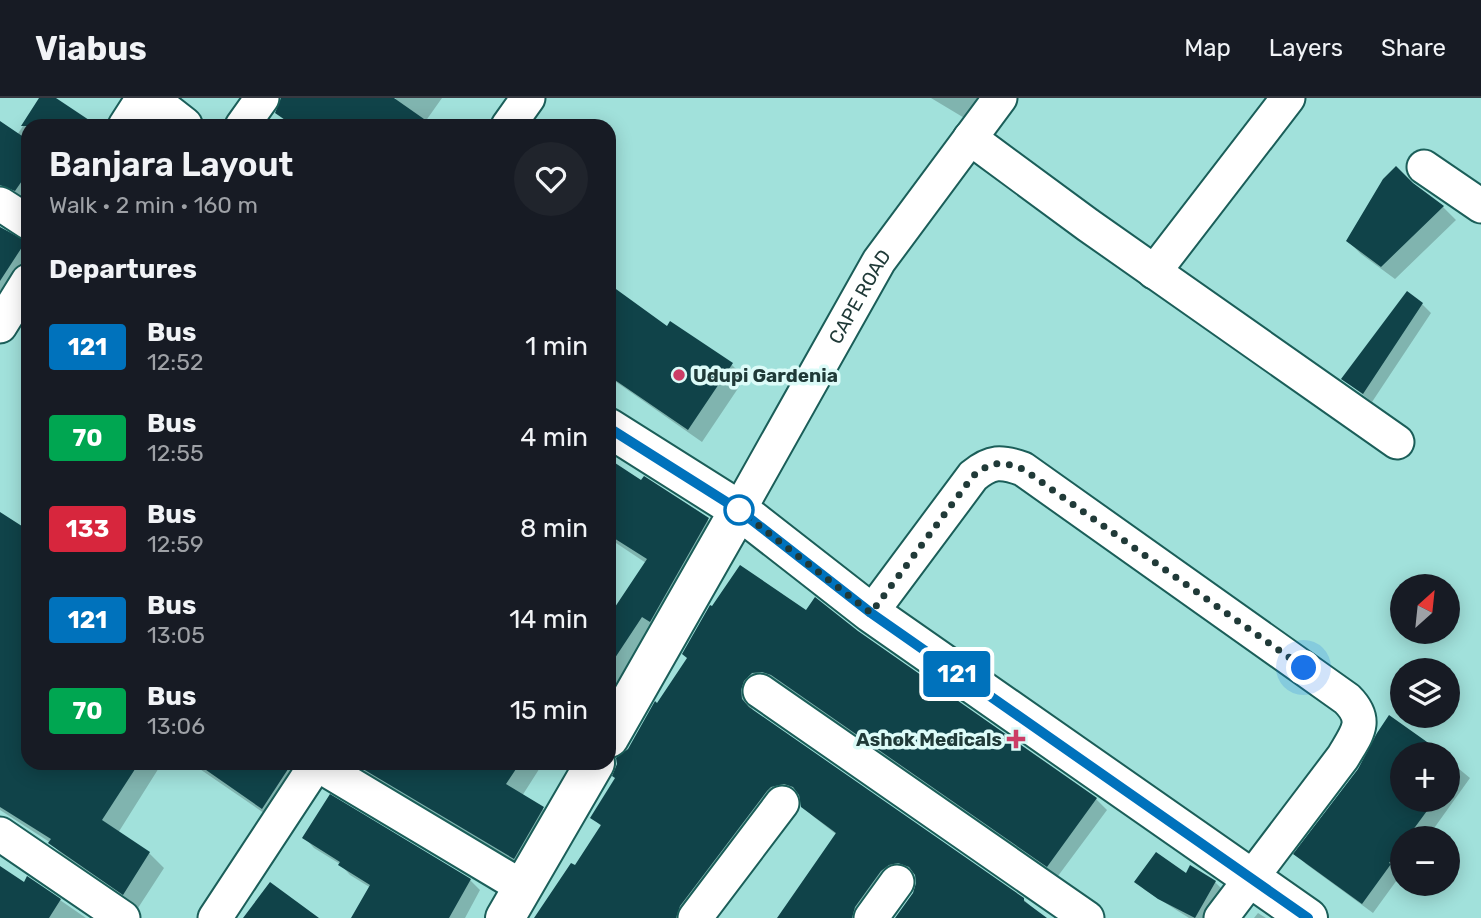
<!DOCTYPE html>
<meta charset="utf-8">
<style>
body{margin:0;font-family:Rubik,sans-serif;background:#20242c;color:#f1f3f6;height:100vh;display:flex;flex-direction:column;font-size:26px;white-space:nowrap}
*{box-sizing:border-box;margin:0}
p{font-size:23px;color:#9ea1a6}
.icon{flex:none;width:38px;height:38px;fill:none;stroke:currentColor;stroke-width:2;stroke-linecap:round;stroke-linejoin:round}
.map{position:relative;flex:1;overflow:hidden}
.side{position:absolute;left:21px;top:21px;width:595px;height:651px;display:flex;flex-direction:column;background:#171b24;border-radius:21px;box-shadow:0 4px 18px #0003}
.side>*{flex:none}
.badge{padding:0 14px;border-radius:5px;font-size:24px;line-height:46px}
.needle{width:46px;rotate:27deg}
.controls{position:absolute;left:1390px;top:476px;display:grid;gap:14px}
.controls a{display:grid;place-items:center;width:70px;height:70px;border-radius:50%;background:#171b24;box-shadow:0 4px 18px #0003;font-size:35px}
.you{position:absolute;width:35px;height:35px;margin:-18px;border:5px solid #fff;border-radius:50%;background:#1a73e8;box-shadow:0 0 0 10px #1a73e833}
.map>.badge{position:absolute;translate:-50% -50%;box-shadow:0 0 0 4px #fff}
h2{padding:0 28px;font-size:26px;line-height:63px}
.round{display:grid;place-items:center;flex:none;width:74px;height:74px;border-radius:37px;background:#20242c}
.headline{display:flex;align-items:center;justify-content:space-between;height:119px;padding:0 28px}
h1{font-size:33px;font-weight:600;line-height:52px}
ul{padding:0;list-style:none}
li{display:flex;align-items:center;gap:21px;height:91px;padding:0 28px}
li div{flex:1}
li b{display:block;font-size:26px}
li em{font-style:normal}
li .badge{min-width:77px;font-weight:700;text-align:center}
header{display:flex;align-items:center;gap:42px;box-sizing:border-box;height:98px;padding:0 35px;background:#171b24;border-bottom:2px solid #363941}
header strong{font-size:33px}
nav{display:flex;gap:38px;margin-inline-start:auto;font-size:24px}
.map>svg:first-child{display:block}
.shadow{fill:#0003}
.building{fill:#104349}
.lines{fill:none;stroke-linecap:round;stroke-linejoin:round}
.minor-casing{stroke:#1b5e59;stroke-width:37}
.tertiary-casing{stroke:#1b5e59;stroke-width:42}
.minor{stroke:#fff;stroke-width:33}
.tertiary{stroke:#fff;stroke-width:38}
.line-casing{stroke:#fff;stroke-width:16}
.line{stroke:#0072bc;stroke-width:10}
.walk{stroke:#203a38;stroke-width:7;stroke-dasharray:0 12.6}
.poi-dot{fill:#cc3d66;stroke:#dcfbf8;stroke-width:2.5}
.stop-dot{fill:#fff;stroke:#0072bc;stroke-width:3.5}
.labels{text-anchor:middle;stroke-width:7;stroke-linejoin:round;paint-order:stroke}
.street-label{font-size:19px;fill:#203a38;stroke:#dcfbf8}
.poi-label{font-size:19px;font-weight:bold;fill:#203a38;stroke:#dcfbf8;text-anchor:start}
</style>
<header>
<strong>Viabus</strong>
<nav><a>Map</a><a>Layers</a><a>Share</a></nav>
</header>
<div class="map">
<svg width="1481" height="820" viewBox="0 0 1481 820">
<rect width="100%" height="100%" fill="#a1e1db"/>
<path class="shadow" d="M42,0H53L95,28H28V95L24,100L12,95L0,98V25L17,37Z
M283,0H391L394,2L396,0H442L425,24L431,28H291L277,15Z
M931,0H985L971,24Z
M1412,86L1443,109L1456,122L1395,181L1361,156L1348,143Z
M0,131L17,142L28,145V174L10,198L0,192Z
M609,188L667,231L671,226L732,267L745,280L702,344L609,279Z
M1422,206L1431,215L1372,304L1343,281Z
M609,363L708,422L723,437L609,637V511L614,514L646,465L616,445L609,456Z
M0,416L24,431L28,424V665H162L118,735L149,755L164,770L138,810L65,760L51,745L0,712Z
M806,515L857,534L1096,701L1107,712L1058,778L784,588L773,584L751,604L753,614L1023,801L1044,820H897L914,796L918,785L916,777L912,775L900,777L866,820H779L837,737L814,719L802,708L801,698L796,696L782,699L690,820H536L575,770L602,729L592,719Z
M1390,620L1441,656H1402V702H1447V661L1470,680L1427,740H1402V775L1373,815L1306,766L1296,756L1360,672Z
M191,665H317L277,724Z
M344,665H543L522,698L543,711L558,725L529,775Z
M304,739L470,782L480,792L465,820H353L371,790L350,777L340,766L314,750Z
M0,769L25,785L28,780L86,820H0Z
M1191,769L1215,784L1224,793L1208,820H1189L1145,792L1136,783L1186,778Z
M1258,815L1266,820H1254Z"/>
<path class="building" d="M39,0H56L98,28H21Z
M281,0H394L434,28H294L275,15Z
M0,23L28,42V74L15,93L0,87Z
M1396,68L1413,85L1444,108L1381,169L1346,143L1383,81Z
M0,129L26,143L0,183Z
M609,186L667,228L670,223L733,265L688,332L609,278Z
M1407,193L1423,205L1363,296L1341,281Z
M609,361L641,382L644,378L709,420L650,524L642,519L609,569V518L647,461L609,437Z
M0,414L28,432V665H139L102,722L150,754L123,797L48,745L51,741L0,709Z
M740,467L806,512L815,499L858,533L1097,700L1047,769L771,577L762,574L752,575L744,583L741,592L742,601L749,609L1024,800V803L1047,820H895L913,795L916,785L915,777L909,769L898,765L889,767L881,773L855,809L852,820H777L836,735L801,709L799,697L793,689L784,686L771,689L767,693L680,808L676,820H534L571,765L575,767L601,727L590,720L615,680L612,678L617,666L616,660L628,651L655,603L657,605L687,560L682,556L710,507L712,508Z
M1389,617L1444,656H1402V702H1435L1407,740H1402V748L1389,765L1391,766L1362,806L1293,756L1358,671L1377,635Z
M196,665H292L262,711Z
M353,665H520L506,686L544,709L514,761Z
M330,696L471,781L449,820H351L370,787L338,767L340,764L302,740Z
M1156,754L1186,775L1190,767L1216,783L1195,820L1158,801L1134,784Z
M0,768L24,784L27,778L61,801L49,820H0Z
M270,784L319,820H243Z"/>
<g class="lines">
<g class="minor-casing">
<g id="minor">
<path d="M125,28L143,0"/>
<path d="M242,28L262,0"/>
<path d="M508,28L528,0"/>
<path d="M970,40L1088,127L1397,344"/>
<path d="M1424,69L1481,108"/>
<path d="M0,106L28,124"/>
<path d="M1154,174L1288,0"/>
<path d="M0,228L28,183"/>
<path id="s1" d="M739,412L879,163L1000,0"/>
<path d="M871,515L973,378C991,363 1001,363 1023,371L1347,601C1369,623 1357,635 1343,659L1221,820"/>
<path d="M760,593L1087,820"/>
<path d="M315,665L524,790"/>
<path d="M0,736L123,820"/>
<path d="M215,820L317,665"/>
<path d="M695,820L782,705"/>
<path d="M871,820L897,784"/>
</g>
</g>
<g class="tertiary-casing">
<path id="tertiary" d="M147,0L183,28
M609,330L739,412L871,515L1308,820
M609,640L739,412
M505,820L595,665"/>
</g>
<use href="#minor" class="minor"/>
<use href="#tertiary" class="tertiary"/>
</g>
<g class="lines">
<g class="line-casing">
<path id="line" d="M609,330L739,412L871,515L1308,820"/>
</g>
<use href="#line" class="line"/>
<path class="walk" d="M739,412L871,515L973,378C991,363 1001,363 1023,371L1304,570"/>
</g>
<g class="poi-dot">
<circle cx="679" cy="277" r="7"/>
<path d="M1012.5 630.5h7v7h7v7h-7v7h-7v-7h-7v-7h7z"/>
</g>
<circle class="stop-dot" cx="739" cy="412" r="14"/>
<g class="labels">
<g class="street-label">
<text dy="7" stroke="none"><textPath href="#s1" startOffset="245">CAPE ROAD</textPath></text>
</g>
<g class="poi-label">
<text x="693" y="284">Udupi Gardenia</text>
<text x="1002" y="648" text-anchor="end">Ashok Medicals</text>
</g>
</g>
</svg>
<div class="controls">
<a><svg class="needle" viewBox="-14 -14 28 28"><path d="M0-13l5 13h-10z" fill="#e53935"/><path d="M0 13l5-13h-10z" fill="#9ea1a6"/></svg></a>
<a><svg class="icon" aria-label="layers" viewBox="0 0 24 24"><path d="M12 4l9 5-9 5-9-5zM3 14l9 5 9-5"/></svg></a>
<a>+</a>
<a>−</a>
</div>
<div class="you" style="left:1304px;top:570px"></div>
<b class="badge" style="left:957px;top:576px;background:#0072bc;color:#fff">121</b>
<section class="side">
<div class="headline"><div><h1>Banjara Layout</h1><p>Walk · 2 min · 160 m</p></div><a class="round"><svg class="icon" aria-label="heart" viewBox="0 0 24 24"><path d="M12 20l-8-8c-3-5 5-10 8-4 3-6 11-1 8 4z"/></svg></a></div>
<h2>Departures</h2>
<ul>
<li><span class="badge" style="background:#0072bc;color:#fff">121</span><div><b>Bus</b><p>12:52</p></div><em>1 min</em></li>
<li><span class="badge" style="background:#00a651;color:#fff">70</span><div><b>Bus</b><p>12:55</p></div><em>4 min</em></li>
<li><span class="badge" style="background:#d7263d;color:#fff">133</span><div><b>Bus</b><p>12:59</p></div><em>8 min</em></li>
<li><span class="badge" style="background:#0072bc;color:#fff">121</span><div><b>Bus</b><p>13:05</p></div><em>14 min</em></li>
<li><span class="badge" style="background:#00a651;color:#fff">70</span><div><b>Bus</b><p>13:06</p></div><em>15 min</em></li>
</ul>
</section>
</div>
